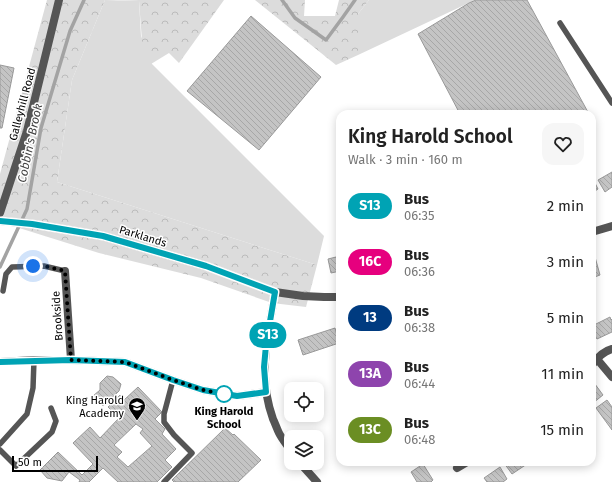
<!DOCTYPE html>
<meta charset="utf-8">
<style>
body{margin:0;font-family:"Fira Sans",sans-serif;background:#f6f6f6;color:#222;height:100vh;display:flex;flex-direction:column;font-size:15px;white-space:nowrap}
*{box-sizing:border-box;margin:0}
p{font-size:13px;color:#767676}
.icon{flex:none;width:22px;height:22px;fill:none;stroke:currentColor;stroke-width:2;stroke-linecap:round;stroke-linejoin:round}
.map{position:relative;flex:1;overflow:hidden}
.side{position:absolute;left:336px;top:110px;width:260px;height:356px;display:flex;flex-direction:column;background:#fff;border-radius:12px;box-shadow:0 2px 10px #0003}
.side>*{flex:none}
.badge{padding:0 8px;border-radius:13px;font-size:14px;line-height:26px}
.fabs{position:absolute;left:284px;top:382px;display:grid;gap:8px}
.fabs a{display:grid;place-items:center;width:40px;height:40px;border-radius:8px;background:#fff;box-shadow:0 2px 10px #0003;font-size:20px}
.scale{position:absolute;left:12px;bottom:10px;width:86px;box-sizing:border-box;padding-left:4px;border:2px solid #000;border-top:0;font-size:11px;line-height:14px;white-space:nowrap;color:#000;-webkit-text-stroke:3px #fff;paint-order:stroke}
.you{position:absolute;width:20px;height:20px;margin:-10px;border:3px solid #fff;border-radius:50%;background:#1a73e8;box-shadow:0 0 0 6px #1a73e833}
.map>.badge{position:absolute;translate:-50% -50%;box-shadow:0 0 0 2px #fff}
.round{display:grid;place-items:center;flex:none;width:42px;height:42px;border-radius:12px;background:#f6f6f6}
.head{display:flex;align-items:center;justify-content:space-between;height:68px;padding:0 12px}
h1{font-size:19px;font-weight:600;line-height:30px}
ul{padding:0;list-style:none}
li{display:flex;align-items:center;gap:12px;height:56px;padding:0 12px}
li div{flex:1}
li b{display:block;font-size:15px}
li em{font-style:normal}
li .badge{min-width:44px;font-weight:700;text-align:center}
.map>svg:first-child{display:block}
.grass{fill:#dcdcdc}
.forest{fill:url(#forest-crowns)}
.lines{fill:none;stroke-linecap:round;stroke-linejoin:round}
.stream{stroke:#a3a3a3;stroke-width:3.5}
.building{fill:url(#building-back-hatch);stroke:#999;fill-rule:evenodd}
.service{stroke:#555;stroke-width:5.5}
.minor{stroke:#555;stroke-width:8}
.tertiary{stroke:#555;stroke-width:8}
.line-casing{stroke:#fff;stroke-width:9}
.line{stroke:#00a3b4;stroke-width:6}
.walk{stroke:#000;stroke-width:4;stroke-dasharray:0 7.2}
.stop-dot{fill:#fff;stroke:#00a3b4;stroke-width:2}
.labels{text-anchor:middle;stroke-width:3;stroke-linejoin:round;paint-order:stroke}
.street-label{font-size:11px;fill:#000;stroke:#fff}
.poi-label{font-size:11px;fill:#000;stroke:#fff;text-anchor:end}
.stop-label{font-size:11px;font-weight:bold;fill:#000;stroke:#fff}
.water-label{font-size:12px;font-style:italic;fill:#444;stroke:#fff}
</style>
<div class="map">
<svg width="612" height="482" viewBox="0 0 612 482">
<defs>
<pattern id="forest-crowns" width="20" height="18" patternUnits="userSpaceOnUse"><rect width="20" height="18" fill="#dcdcdc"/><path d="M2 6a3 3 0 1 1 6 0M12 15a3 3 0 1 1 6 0" fill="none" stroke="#bbb"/></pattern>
<pattern id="building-back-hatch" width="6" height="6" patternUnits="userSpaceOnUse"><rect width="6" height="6" fill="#c4c4c4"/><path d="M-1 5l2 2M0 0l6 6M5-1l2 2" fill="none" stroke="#a7a7a7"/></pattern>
</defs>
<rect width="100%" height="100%" fill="#fff"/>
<path class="grass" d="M105,0L139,1L141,36L152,64L324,236L317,265L57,182L72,80Z
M369,0H475L358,55V14Z"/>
<path class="forest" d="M47,0H105L72,80L57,182L317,265L306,307L272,303L201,278L99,253L0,222V174Z
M117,0H224L179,63L169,53L151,64L142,41L139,1Z
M255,0H305L304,16H335L339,0H369L358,14V55L336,65Z"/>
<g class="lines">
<path class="stream" d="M282,0L295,18L326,40L343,17L355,0
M0,267L27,209L41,128L70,31L84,0"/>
</g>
<path class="building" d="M476,0H527L589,114H460L418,34L469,3Z
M251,16L321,77L259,150L187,91Z
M0,65L14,68L2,128H0Z
M612,172V187L605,192L598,180Z
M592,177L598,189L592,193Z
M592,246L600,275L592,278Z
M340,256V271L331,273L328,259Z
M610,317L611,320L612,319V332L597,339L592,330V326Z
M335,328L339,343L303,355L298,340Z
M107,376L113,377L121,384L119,391L103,406L93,396L100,390V383Z
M592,380L603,395L593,403L592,402Z
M138,387L162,412L155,419L165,429L162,434L176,449L165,460L172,467L157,482H118L103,468L89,482H79L80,480L69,472L62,481L47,478L40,470L58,452L82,475L93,464L73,443L90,427L100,438L119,418L108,407L120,395L124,400ZM136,424L143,429L140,433L152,446L128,467L117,457L122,452L114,445Z
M607,400L612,407V430L596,408Z
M225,428L233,435L234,434L261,460L238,482H174L172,480Z
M505,462H530L512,474L504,463Z
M423,464L433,480L431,482H417L411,472Z
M500,467L507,479L503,482H487L484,478Z"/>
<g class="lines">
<path class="service" d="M560,23L612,103
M3,291L6,274L12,267L44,266L65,271
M0,444L27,414L33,388L34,360
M0,450L16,466L52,432L56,421L51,408
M164,482L192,453L174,435L164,422V414L173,380"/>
<path class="minor" d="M0,213L27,131L59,0
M65,271L71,360
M275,292C268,336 257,375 273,419C275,423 277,429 279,433C282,439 287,445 291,451
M597,359L612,377
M0,362L34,360H71L125,362L173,380L203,390L237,396L266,392
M592,365C597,358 604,351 612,349
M300,463L317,482
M457,468L467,462"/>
<path class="tertiary" d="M0,221L32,224L103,236L206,266L275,292L303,296L324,297H340
M592,232L612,226"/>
</g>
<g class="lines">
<g class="line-casing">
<path id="line" d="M0,221L32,224L103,236L206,266L275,292L266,345L264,367L266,392L237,396L203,390L173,380L125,362L71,360L0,362"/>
</g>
<use href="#line" class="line"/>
<path class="walk" d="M33,266H44L65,271L71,360L125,362L173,380L203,390L225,394H224"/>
</g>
<defs>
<g id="school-pin" transform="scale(0.9)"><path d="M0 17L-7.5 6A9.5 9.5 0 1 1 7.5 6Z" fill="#000" stroke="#fff"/><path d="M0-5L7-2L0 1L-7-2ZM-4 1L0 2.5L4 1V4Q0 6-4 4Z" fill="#fff"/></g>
</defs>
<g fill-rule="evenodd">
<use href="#school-pin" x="137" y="406"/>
</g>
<circle class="stop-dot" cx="224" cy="394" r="8"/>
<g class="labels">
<g class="street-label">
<text transform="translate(22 104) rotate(-75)" y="4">Galleyhill Road</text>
<text transform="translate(143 236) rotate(17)" y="4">Parklands</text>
<text transform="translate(57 316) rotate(-94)" y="4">Brookside</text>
</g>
<g class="poi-label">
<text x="124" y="404">King Harold<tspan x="124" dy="13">Academy</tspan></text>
</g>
<g class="stop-label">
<text x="224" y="415">King Harold<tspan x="224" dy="13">School</tspan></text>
</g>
<g class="water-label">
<text transform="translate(30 143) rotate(-78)" y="4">Cobbin's Brook</text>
</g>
</g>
</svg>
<div class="fabs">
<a><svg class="icon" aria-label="locate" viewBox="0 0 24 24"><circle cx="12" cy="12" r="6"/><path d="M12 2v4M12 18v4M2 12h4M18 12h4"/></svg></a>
<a><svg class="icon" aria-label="layers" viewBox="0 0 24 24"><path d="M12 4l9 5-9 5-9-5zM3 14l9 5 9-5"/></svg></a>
</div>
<div class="scale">50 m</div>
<div class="you" style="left:33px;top:266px"></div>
<b class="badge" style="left:268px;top:335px;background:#00a3b4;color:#fff">S13</b>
<section class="side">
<div class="head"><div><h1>King Harold School</h1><p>Walk · 3 min · 160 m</p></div><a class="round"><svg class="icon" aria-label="heart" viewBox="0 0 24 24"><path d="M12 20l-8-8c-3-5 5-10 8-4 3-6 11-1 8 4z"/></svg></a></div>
<ul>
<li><span class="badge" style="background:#00a3b4;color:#fff">S13</span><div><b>Bus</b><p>06:35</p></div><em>2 min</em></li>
<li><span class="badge" style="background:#e6007e;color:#fff">16C</span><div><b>Bus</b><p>06:36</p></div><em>3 min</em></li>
<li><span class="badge" style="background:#003b80;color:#fff">13</span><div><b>Bus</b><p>06:38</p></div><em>5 min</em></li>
<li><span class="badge" style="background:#8e44ad;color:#fff">13A</span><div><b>Bus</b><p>06:44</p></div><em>11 min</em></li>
<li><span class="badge" style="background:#6b8e23;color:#fff">13C</span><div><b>Bus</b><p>06:48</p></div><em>15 min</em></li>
</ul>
</section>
</div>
